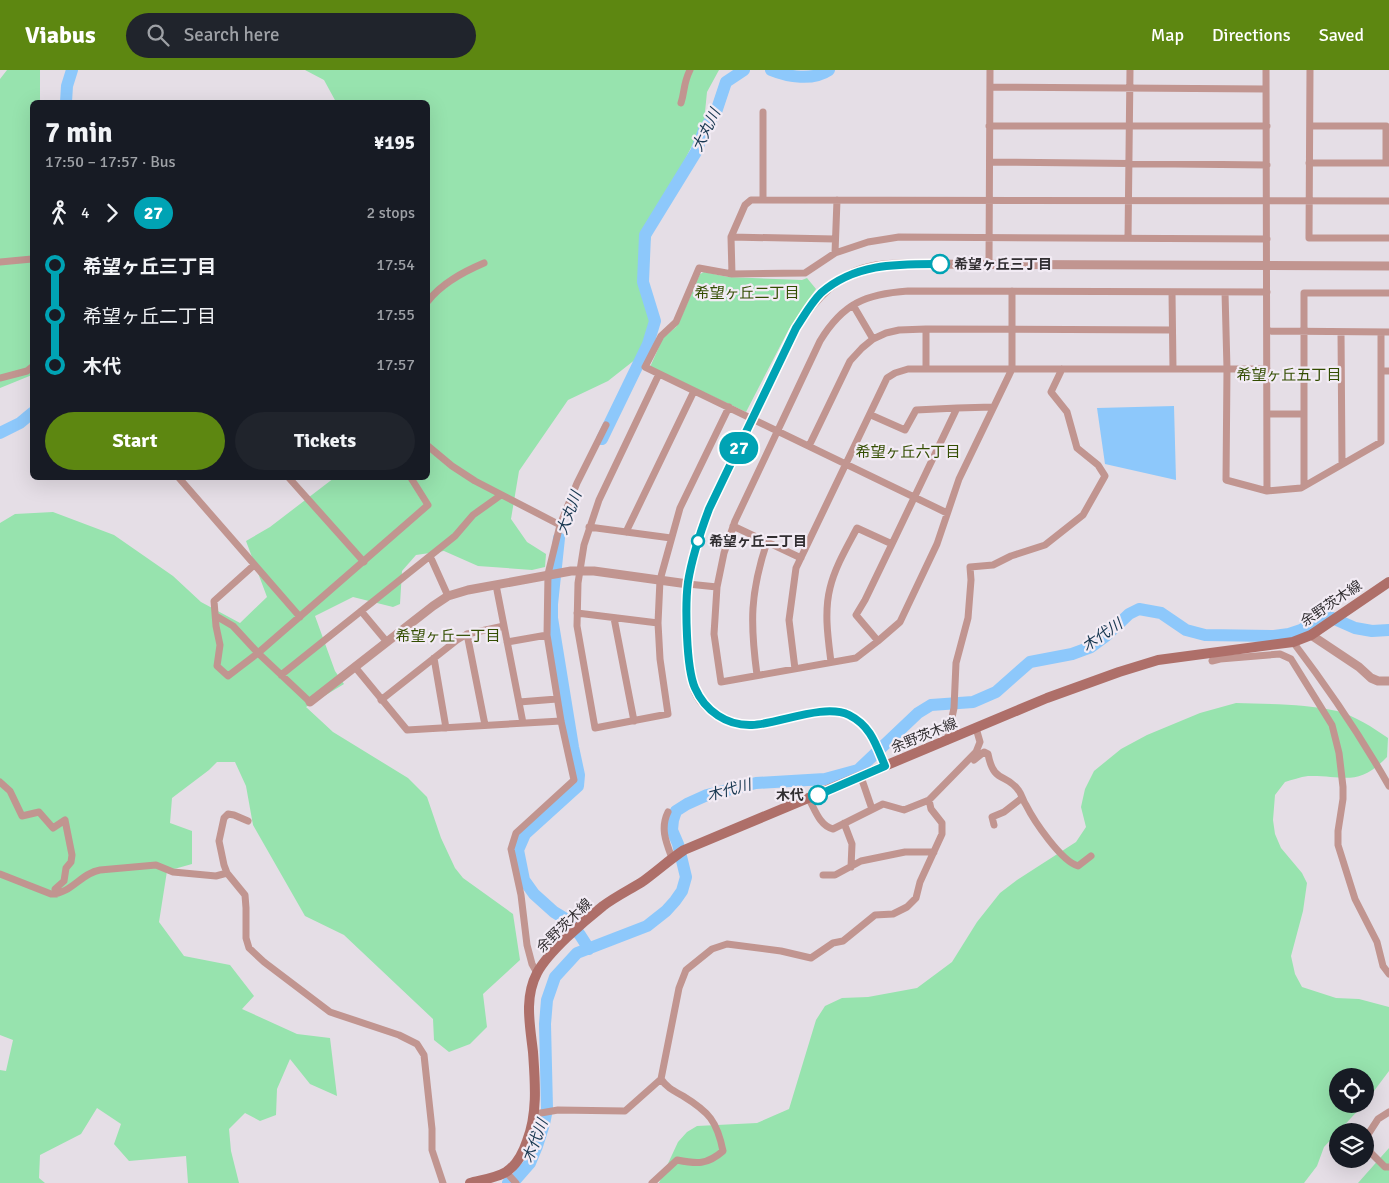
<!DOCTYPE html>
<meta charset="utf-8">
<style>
body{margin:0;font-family:Signika,"Noto Sans JP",sans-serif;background:#20242c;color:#f1f3f6;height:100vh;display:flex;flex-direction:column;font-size:19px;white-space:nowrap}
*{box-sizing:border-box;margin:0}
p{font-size:16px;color:#9ea1a6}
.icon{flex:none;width:28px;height:28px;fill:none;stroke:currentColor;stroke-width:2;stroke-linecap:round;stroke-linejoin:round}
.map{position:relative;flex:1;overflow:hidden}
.drawer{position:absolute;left:30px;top:30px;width:400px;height:380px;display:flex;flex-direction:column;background:#171b24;border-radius:8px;box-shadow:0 5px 20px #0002}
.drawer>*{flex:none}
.badge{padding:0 10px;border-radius:16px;font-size:18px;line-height:32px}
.tools{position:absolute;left:1329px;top:998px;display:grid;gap:10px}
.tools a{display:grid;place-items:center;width:45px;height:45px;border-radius:50%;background:#171b24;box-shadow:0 5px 20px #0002;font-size:25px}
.map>.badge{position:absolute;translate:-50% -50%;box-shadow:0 0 0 2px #fff}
.legs{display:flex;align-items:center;gap:8px;height:55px;padding:0 15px;font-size:16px}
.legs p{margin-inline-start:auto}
.head{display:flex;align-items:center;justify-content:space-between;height:85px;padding:0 15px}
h1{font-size:28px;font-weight:800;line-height:38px}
.button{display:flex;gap:10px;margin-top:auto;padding:10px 15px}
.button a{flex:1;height:58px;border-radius:30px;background:#5d8711;color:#fff;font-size:20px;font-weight:800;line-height:58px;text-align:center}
.button a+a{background:#20242c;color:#f1f3f6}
ul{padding:0 15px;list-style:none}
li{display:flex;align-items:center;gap:18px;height:50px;font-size:19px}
li i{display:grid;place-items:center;width:8px;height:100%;margin:0 6px;background:currentColor}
li i::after{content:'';width:12px;height:12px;margin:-6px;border:4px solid;border-radius:50%;background:#171b24}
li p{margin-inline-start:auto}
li:first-child i{background:linear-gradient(#0000 50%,currentColor 0)}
li:last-child i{background:linear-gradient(currentColor 50%,#0000 0)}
header{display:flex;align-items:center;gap:30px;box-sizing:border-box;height:70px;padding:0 25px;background:#5d8711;color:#fff}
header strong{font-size:24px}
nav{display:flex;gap:28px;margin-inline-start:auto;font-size:18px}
.search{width:350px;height:45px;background:#20242c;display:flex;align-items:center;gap:12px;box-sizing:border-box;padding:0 18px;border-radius:28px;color:#9ea1a6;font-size:19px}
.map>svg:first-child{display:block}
.green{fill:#97e3ae}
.water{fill:#8dc8fb}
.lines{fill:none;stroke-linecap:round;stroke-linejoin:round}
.river{stroke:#8dc8fb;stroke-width:12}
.minor{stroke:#c19590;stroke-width:7}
.tertiary{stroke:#c19590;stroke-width:9}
.secondary{stroke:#ae6f69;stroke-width:10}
.line-1-casing{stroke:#fff;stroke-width:11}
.line-1{stroke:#00a3b4;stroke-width:8}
.stop-1-dot{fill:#fff;stroke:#00a3b4;stroke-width:2.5}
.labels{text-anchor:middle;stroke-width:4.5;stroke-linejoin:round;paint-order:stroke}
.stop-label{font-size:14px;font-weight:bold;fill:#312e31;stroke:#f2ebf4;text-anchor:start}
.street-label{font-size:14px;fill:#312e31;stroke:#f2ebf4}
.water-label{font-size:15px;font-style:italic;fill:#173750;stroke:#f2ebf4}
.neighbourhood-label{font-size:15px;fill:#334d01;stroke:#f2ebf4}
</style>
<header>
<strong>Viabus</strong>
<div class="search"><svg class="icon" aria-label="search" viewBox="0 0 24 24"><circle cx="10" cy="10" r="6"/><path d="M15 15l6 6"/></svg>Search here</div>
<nav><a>Map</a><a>Directions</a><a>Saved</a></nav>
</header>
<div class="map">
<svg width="1389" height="1113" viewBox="0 0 1389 1113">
<rect width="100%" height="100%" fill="#e5dee6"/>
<path class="green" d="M7,0H40V32H32V305L0,318V9Z
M305,0H719L707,22L704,52L671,117L653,158L646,189L655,274L608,311L568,330L519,401L511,449L527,472L546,484L545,497L532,500L478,496L444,481L416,485L402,501L400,534L393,537L353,527L315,546L335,601L344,614L306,637L333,662L408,708L427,727L441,768L455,798L463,808L513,844L520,890L483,924L487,957L470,974L449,982L434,970L433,949L344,865L305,846L253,755L246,716L235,692H217L209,700L172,728L170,753L192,761V794L167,801L159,852L184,886L230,895L254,926L242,939L297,964L330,968L337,1026L310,1014L290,989L277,1019L276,1045L260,1051L245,1043L229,1059L231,1081L239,1113H188L186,1086L129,1091L114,1074L121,1054L97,1038L81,1064L40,1085L39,1108L45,1113H0V1000L6,1001L13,970L0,965V453L15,444L53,442L114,465L173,506L201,532L240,553L267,527L246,471L270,457L334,408H428V32H336L324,10Z
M704,202L728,207L802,210L807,208L816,219L789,259L746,342L650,297L663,268L676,257L680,250L700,204Z
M1236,633C1268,634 1306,634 1337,641C1353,645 1374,658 1388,668L1387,687C1357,718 1344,705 1308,706C1300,707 1292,710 1285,712L1275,725L1273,750L1275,764L1281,778L1302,803L1307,813L1303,841L1291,886L1295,904L1302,917L1336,928L1359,929L1389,937V1001L1365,1033V1006H1338V1034H1364L1324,1077L1317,1096L1304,1113H659L678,1072L687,1062L697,1056L757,1053L789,1039L816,950L825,936L842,928L868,927L917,918L952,892L977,852L1000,823L1017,810L1076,772L1086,757L1081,737L1085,719L1094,701L1121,679L1147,665L1200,643Z
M1389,1078V1113H1358Z"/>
<path class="water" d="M1174,336L1176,410L1105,394L1097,338Z"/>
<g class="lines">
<path class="river" d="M771,0C788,7 813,11 829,0
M66,32L67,16L72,0
M0,363L20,353L32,343
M602,369L648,274L655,251L643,212L645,165L696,82L704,60L716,42L726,12L744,0
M559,468L552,534V548L573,677L579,705L578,716L525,764L518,780L524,810L534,824L554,842L569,851L580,865L589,879
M508,1113L516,1109L530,1093L537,1076L544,1054L547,1039L545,954L547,930L555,907L577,883L647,856L666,841L675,831L682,821L686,807L678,774L672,760L673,750L676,741L687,734L707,725L756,713L825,709L858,700L918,643L931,635L973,632L996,622L1030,592L1072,584L1091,577L1106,566L1129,544L1139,539L1161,543L1186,560L1205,565L1274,566L1289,564L1301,560L1320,549L1330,547L1355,558L1372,561L1389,560"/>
<path class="minor" d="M1266,0L1267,421
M1310,0L1309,168H1389
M990,17L1266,19
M681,33C685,21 683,14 690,0
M763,42V130
M989,56H1267
M1310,56H1386V93
M990,92L1267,95
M1309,93H1389
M731,167L835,169
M1128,168L1130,0
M835,183L837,130
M0,192L32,189
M989,194L990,0
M732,204L805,203L835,183L868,172L899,167L1267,169
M1172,222L1173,299
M1225,222L1227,299H1267
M1267,222L908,221C866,224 843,233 820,271L735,451L724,483L717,517L714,564L721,612L856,588L878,571L900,552L937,474L959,409L1012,299H1227L1226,410L1267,421L1301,418L1381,372V262
M428,231C442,213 463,202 484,193
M853,235L873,269
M1267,261L1389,262
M1341,262L1342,393
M926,298V259
M1381,301H1389
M659,304L599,430L584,475L578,513L577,556L595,658L668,644L660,589L658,553L660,510L680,438L729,337
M0,308L27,301L32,297
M1267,344H1304
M871,345L905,360L916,340L957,338
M428,376L452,396L475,411L560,455
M809,376L850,291L862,278L873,269L886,263L899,260L926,259L1172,260
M179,408L300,547
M289,408L364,492
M1304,415V223H1389
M947,443L645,297L661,266L676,252L699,198L732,204L731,167L745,135L751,130L1389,131
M733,456L801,488
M589,457L671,468
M626,462L694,321
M892,474L957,338L993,337
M430,486L448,526
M254,495L214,531L216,556L220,575L217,596L228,606L258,583L428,435L411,408
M688,514L717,517
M496,515L523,653
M361,541L387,572
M577,543L658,553
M216,546L233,556L258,583L310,632
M614,548L634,651
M467,564L485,655
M507,572L547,565
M1293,572C1328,618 1360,665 1389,716
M434,588L446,658
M1212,591L1220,589L1280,584L1291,589L1332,655L1339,683L1343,717V729L1338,761V775L1355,829L1377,872L1383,896L1389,904
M831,592C828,568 824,542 830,518C835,497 847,477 857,458L892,474L865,530L856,545L878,571
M355,597L407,660L561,651
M795,599L789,550L796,498L887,308L895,303L908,299H1012V221
M281,605L455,466L473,445L501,425
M757,605C750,553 750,523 767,472
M381,630L457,570L467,564L504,556
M519,632L557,629
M947,671L954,638L956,593L968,548L971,510L970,497L993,495L1011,486L1045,475L1083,445L1105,406L1098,395L1077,378L1067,342L1051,322L1062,299
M974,690L984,682L988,684C994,715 1006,702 1019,721C1022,725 1023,731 1026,735C1034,751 1061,791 1078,796L1091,786
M861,707L872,739
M0,712L10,721L22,746L39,742L53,758L65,750L72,785L71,792L66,798L64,811L55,819L56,824
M809,729C815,740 820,756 833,759L883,734L904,740L929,730
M668,742C660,758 666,772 672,788
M248,751L234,745L228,744L224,748L219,771L224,795L227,803L245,825L246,838V868L249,878L264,892L330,942L399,965L417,974L424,985L432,1059V1080L443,1113
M844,753L852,774L851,797
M994,755L992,747L1004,742L1022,728
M0,804L51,824C71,824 81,803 100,800L156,795L173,802L216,806L227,803
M823,805H835L861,791L905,782H934
M537,903L532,894L527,875L521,825L511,779L516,763L574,710L561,651L547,565L548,504L560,455L577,413L606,355
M1389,1042L1378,1049L1367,1066L1369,1081L1385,1097H1389
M535,1044L558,1040L625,1041L661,1009L679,918L686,900L712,879L727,874L781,881L811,888L833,873L843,871L875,845L893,844L907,837L916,828L920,812L942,764V753L931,739L929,730L976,682L980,672L976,658
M506,1102L516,1113
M652,1113L677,1090C697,1094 707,1095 723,1081C717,1051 709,1042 683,1026C674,1021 667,1018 661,1009"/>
<path class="tertiary" d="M1311,565L1359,597L1371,608L1378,611H1389
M310,632L433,536L448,526L468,520L571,501H594L688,514
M885,696C876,675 871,656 849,645C822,632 780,654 752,655C727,656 700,639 693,615C689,598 688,579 687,562C687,546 686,528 688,512C692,487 700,463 709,439L796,258C816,227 837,203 876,196C886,194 896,194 906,194L1389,196"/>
<path class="secondary" d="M470,1113C481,1110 496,1108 506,1102C517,1095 523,1083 527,1071C538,1043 535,1011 533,982C530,955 524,928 537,903C548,882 584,851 603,836C615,827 629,820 642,812C656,802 669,790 684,780L1047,628L1119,602L1158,590L1293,572L1311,565L1389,512"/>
</g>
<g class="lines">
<g class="line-1-casing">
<path id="line-1" d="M818,725L885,696C876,675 871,656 849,645C824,633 779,654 752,655C727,656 705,641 695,618C686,598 685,534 688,512C692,487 700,463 709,439L796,258C804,246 811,233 821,223C855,193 897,194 940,194"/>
</g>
<use href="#line-1" class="line-1"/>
</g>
<g class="stop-1-dot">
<circle cx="940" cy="194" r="9"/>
<circle cx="698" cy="471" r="6"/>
<circle cx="818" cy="725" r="9"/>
</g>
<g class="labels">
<g class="stop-label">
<text x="954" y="199">希望ヶ丘三丁目</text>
<text x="709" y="476">希望ヶ丘二丁目</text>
<text x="804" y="730" text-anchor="end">木代</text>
</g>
<g class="street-label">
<text transform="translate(1331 533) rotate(-34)" y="5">余野茨木線</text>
<text transform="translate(924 665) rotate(-22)" y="5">余野茨木線</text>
<text transform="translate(564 855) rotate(-44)" y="5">余野茨木線</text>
</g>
<g class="water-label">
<text transform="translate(706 60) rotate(-64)" y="5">大丸川</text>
<text transform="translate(569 443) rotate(-70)" y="5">大丸川</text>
<text transform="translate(1102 565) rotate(-34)" y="5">木代川</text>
<text transform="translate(729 720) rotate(-15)" y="5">木代川</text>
<text transform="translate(535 1071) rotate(-69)" y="5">木代川</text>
</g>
<g class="neighbourhood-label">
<text x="747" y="228">希望ヶ丘二丁目</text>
<text x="1289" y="310">希望ヶ丘五丁目</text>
<text x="908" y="387">希望ヶ丘六丁目</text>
<text x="448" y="571">希望ヶ丘一丁目</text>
</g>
</g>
</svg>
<div class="tools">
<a><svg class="icon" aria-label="locate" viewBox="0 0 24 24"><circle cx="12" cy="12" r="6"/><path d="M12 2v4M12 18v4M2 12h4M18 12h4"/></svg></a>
<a><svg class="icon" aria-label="layers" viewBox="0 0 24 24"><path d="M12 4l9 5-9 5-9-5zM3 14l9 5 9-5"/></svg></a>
</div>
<b class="badge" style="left:739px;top:378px;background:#00a3b4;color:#fff">27</b>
<section class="drawer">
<div class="head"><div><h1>7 min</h1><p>17:50 – 17:57 · Bus</p></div><b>¥195</b></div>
<div class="legs"><svg class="icon" aria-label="walk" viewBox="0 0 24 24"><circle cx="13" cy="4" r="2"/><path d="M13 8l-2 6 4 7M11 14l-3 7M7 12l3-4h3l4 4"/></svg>4<svg class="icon" aria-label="forward" viewBox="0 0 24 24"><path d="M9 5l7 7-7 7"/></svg><b class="badge" style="background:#00a3b4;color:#fff">27</b><p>2 stops</p></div>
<ul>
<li><i style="color:#00a3b4"></i><b>希望ヶ丘三丁目</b><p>17:54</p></li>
<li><i style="color:#00a3b4"></i><span>希望ヶ丘二丁目</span><p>17:55</p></li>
<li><i style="color:#00a3b4"></i><b>木代</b><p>17:57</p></li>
</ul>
<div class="button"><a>Start</a><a>Tickets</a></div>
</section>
</div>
